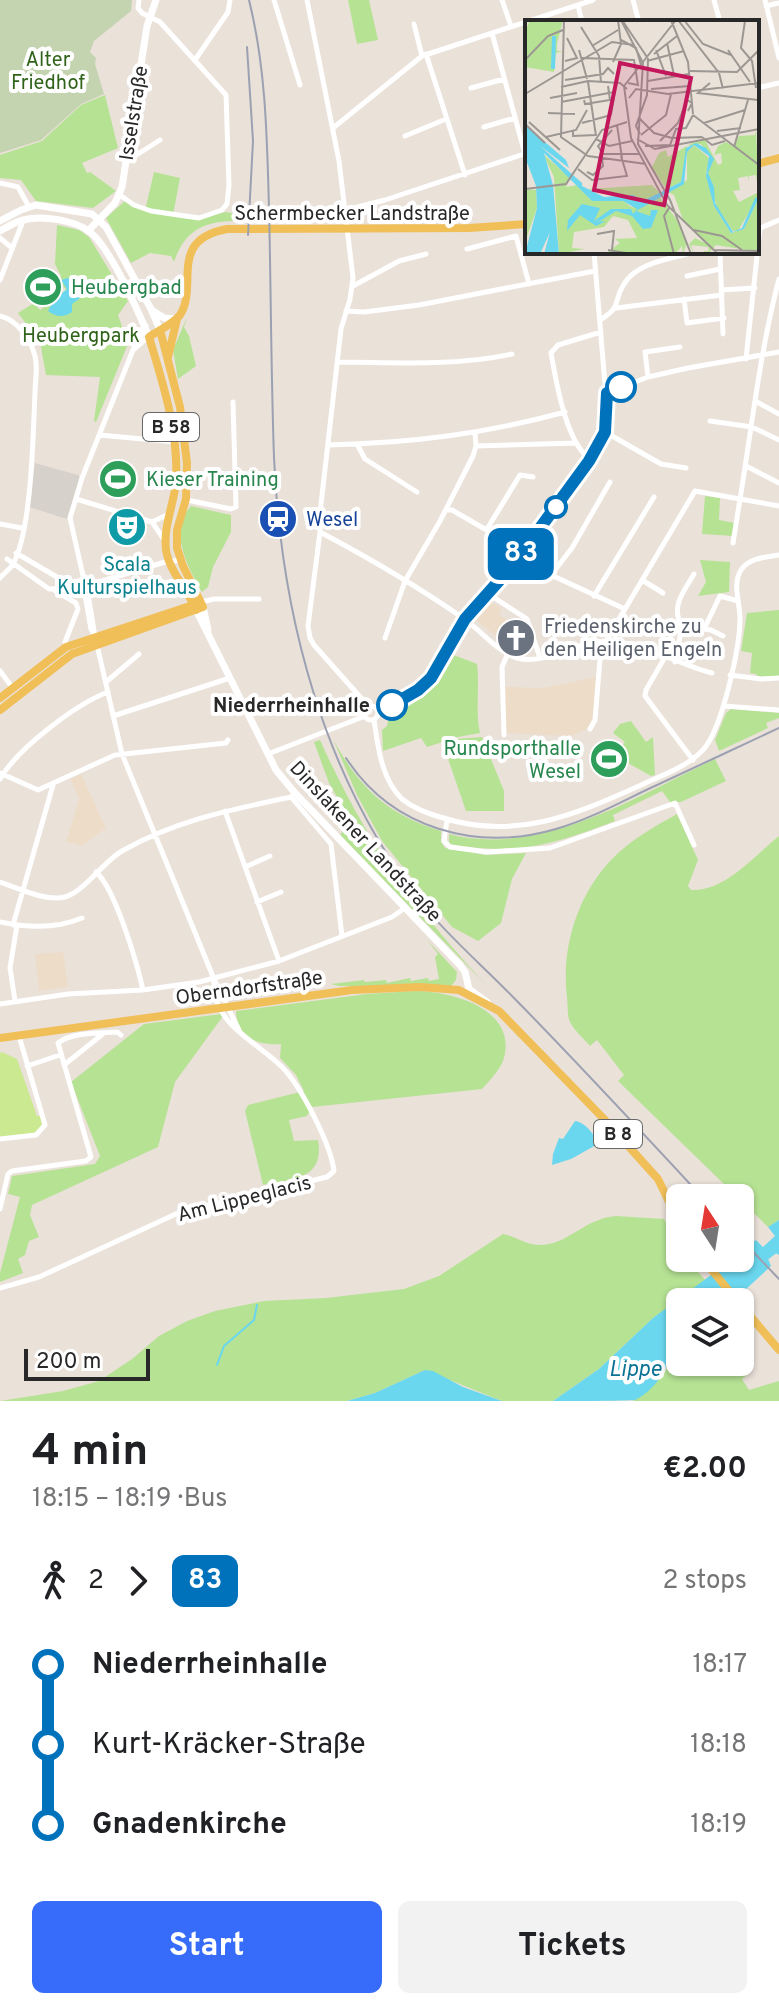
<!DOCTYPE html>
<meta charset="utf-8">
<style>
body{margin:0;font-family:Overpass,sans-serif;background:#f2f2f2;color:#202124;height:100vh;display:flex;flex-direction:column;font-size:30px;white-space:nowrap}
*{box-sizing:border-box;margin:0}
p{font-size:26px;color:#757577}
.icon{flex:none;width:44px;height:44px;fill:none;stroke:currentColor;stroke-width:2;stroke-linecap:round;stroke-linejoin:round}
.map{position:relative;height:1401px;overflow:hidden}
.details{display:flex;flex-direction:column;background:#fff;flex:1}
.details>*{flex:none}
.badge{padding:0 16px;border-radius:12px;font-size:28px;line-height:52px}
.needle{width:52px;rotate:348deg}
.tools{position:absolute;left:666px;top:1184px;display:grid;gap:16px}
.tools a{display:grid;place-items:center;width:88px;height:88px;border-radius:12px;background:#fff;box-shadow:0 2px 6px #0004;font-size:40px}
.scale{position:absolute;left:24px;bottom:20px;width:126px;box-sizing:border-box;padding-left:8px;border:4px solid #282828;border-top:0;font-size:22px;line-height:28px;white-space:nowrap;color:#282828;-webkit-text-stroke:6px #fff;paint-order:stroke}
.map>.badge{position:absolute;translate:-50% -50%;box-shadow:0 0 0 4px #fff}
.legs{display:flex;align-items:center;gap:12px;height:88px;padding:0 32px;font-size:26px}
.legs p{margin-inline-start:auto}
.summary{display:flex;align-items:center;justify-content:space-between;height:136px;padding:0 32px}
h1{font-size:44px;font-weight:700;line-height:60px}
.primary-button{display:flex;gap:16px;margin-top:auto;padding:16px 32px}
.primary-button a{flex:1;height:92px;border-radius:12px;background:#376cfa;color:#fff;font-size:32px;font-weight:700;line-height:92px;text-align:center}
.primary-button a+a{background:#f2f2f2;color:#202124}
ul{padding:0 32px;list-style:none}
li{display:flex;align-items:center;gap:28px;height:80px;font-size:30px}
li i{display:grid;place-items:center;width:12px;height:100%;margin:0 10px;background:currentColor}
li i::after{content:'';width:20px;height:20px;margin:-10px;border:6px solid;border-radius:50%;background:#fff}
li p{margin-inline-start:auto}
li:first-child i{background:linear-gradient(#0000 50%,currentColor 0)}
li:last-child i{background:linear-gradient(currentColor 50%,#0000 0)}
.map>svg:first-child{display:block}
.education{fill:#edddc8}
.green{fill:#b6e294}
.cemetery{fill:#c5d4b0}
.pitch{fill:#cbe990}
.plaza{fill:#d7d1cc}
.water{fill:#6ad7ee}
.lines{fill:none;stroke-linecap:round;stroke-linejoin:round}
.stream{stroke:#6ad7ee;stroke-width:2}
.river{stroke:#6ad7ee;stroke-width:8}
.street{stroke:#fff;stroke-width:5}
.secondary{stroke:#fff;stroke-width:7}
.primary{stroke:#f0bf58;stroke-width:8}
.rail{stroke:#9ca1b2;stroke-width:2}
.line-1-casing{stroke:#fff;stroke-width:18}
.line-1{stroke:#0072bc;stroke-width:12}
.stop-1-dot{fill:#fff;stroke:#0072bc;stroke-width:4}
.labels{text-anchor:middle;stroke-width:8;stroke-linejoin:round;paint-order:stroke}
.shield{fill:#fff;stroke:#686868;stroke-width:2}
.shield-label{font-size:18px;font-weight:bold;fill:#282828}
.park-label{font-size:20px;fill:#2f6319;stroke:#fff}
.street-label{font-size:20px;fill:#282828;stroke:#fff}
.leisure-label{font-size:20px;fill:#27864d;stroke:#fff;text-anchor:start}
.transit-label{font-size:20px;fill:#164399;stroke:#fff;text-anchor:start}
.culture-label{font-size:20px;fill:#0d838f;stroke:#fff}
.worship-label{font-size:20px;fill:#5b616d;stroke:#fff;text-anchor:start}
.stop-label{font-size:20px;font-weight:bold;fill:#282828;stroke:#fff;text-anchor:end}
.water-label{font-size:22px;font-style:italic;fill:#0d7396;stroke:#fff}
.inset-river{fill:none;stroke:#6ad7ee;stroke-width:4}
.inset-road{fill:none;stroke:#9c9792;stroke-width:2}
.view{fill:#c2185b;fill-opacity:0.15;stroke:#c2185b;stroke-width:4}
.inset-edge{fill:none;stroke:#282828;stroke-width:4}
</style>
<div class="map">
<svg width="779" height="1401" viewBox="0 0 779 1401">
<rect width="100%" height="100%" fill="#eae1d9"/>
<path class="education" d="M487,600L502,608L499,614L512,624L513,633L499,639L472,616Z
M596,677L593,722L584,731L569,736L505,733L504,687L543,688Z
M81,774L106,828L82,846L66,842L79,799L71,779Z
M63,952L68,987L39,991L35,954Z"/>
<path class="green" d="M348,0H369L378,40L357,44Z
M105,95L118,148L82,163L87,173L90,172L116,191L93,208L36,201L21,180L0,178V155L42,141L81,105Z
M154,172L180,178L173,215L199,219L225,212L232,213L237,221C205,221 185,229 174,262L171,256L150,253L131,263L106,218L126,200L145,211Z
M57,225L79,230L89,237L128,301L118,315L123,329L130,339L96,422L94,421L100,377L46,375L40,342L18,313L34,303L40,310L66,290L58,279L61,276L55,264Z
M187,317L184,327L189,336L196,366L178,379L173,350Z
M705,496L720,498L719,520L735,523L733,536L702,534Z
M191,506L231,515V532L213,567L208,587L202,592C188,568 168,531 191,506Z
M700,560L730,562L729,592L698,596L706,582Z
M779,610V676L759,677L756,674L750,673L752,653L741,651L747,613Z
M451,654L477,664C480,688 475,710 480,733L458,737L427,747L421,738L383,751L382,730L387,726L390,712L435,684L446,670Z
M731,709L779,713V718L766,723L768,728L719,751L715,740L726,713Z
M631,721L646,742L653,737L655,775L651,776L626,762L620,748L625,742L613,733L620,724Z
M482,737L504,791V811H466L444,747L446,744L456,739Z
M333,739C360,789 387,814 441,831V842L445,848L486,855L526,853L512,879L501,923L478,941L452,927L382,841L357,795Z
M320,740C366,842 414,908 491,990L340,835L351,821L329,783L314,742Z
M715,759L726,781L681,802H670L662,791L613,815L615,821C552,845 517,856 449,844V834C540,858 635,797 715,759Z
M677,814L698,860L688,886L691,890C725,892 754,856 779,836V1220L768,1227L618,1081L624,1075L597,1040L590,1046C584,1039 574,1030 570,1022C567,1016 568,1005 567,997C561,948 577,896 611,860C630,840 654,827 677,814Z
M427,940L457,972L456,980L451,986H339L331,984L364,980L365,982L386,980L387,983L410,978L411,981L428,978L429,981L439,979L435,957L438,954Z
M415,991C450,991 517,1008 504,1058C501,1069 490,1080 482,1089L312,1107L307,1116L289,1120L294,1141L318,1140C325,1180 292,1179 263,1185L245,1111L248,1105L304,1091L296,1075L280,1058L281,1044C257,1046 237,1037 236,1011L367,994Z
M221,1014L223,1016L175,1082L158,1147L32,1205L30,1215L39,1237L29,1241L25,1255L18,1259L23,1273L0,1282V1273L20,1197L8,1194L12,1176L95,1164L100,1156L71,1082L144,1024Z
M616,1216L664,1219L680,1250V1258H686L706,1281L653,1318L599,1369L553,1401H502L425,1370L375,1393L347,1401H0L63,1391L99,1381L132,1359L159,1336L187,1321L215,1311L264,1301L326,1298L404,1289L439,1276L503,1234C516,1236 525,1245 540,1245C568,1245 585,1218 616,1216Z
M680,1332V1362H740V1353L746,1362L741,1366L747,1375L742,1379L749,1390L779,1381V1401H633L664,1373Z"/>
<path class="cemetery" d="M0,0H132L131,11L94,41L90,52L96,58L95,64L104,94L81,104L41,140L0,153Z"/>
<path class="pitch" d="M2,1052L17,1059L37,1116H41L42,1127L36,1133L0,1137V1053Z"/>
<path class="plaza" d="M35,463L78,475L80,478L67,519L29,507Z"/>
<path class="water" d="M68,278L72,279L74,285H88L87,293L72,304V312C64,318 56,317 48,311L53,301L67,289L61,280Z
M575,1121C585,1122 595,1135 598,1144L571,1159L552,1165L553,1154L559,1138L563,1139Z
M779,1220V1255L771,1250L766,1254L771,1266L732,1302H680C680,1336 670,1383 635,1400C624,1401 569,1401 553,1401L599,1369L653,1318L734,1258H740V1253L756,1240L763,1247L775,1236L768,1227Z
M425,1370L433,1371L463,1387L502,1401H347L375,1393Z"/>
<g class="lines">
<path class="stream" d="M217,1365L224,1346L254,1320L257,1305"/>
<path class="river" d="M757,1263L779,1246"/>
<path class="street" d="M274,0L300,85
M307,0L339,161L353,278L350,299L341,329L320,513V532L308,626L310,638L314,645L369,707
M502,0L511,26
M633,0L639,22
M714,0L720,22
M765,0L779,58
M578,5L582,22
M766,6L779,3
M414,24L422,56
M492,33L525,154
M426,54L465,175
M195,60L228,12L230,0
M471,88L504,79
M757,88L779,83
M484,127L515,118
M333,128L422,56L593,0
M405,136L446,119
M127,161L160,140
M0,183L18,187L29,207
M120,195L134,205L151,211L199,218L222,210L227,204L229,185L226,95L160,22L142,13L138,8L139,0
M346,210L385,200L527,153
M758,229L779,220
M0,238L12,248
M467,249L516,236L529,284
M720,252L723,334
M687,276L720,269
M0,280L23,221
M353,286L399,261L426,254
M721,290L755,288
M684,299L687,323L724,318
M616,308L722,295
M346,311L364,312L419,305L595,271
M0,316C17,320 30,338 35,356C38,368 35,381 35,393C33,433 32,530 13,564C10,569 4,573 0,578
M600,320C623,306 612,303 624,284C637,262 671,259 694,252
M746,359L760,228
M338,362C393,363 458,366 512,354
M648,377L645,352L680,347
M607,393L648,377L688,368L779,352
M757,402L779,414
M710,421L752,427L779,440
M605,432L661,464L686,468
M99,435L177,442
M357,444L365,459L417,492
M328,445C411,443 484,434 565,412
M476,446L576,443
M590,459C566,443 556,381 551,353L558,345L601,332
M746,466L779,483
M76,499L152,522L163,538
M187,500L231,509L236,507L233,402
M447,510H452L523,551L551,575L625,609
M152,522L169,514
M0,524L22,528
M487,529L520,475L533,477
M320,532C369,558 417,586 463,618C478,628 500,654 517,658C547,666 577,640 607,641C643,642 677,664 712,673
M733,543L740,499L779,506
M16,553L67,583L84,580
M7,559L49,589L70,588L81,595L88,594
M551,575L572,548L610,482
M84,580L70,518L82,478L133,350L148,337
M642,580L663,593
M92,584L165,562L180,560
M92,584L88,594L95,637
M54,590L76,603L78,609L65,642
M487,593L527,619L540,658
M85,595L91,629L95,637
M594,596L654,497
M201,602L214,599H259
M682,626L711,630L723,636
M704,629L720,596L738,601
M385,638L405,581L440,521L473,456L476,446L475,433
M97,645L122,754L214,979L240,1032
M665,657L646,690L645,696L693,760
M675,662L682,626C670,607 684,591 694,574
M0,671L12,687
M730,675L761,679L779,678
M106,682L139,654
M724,706L779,710
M364 713a7 7 0 1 1 14 0a7 7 0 1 1-14 0Z
M378,711L418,690L431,678L465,619L513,565L599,444L605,432L607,409L594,252
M113,716L230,678
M374,720C378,746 381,779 402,799C413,808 426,813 440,817C514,841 572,816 639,786C660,776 685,768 702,751C722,731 740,647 740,618C740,603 732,584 741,570C749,558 766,557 779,555
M590,729L595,720L600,659L606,641L695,491L740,499C752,426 760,351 779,279
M504,735L502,667L508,653
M268,754L365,716
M0,773L38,790L115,755L226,743L228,740
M0,779C17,749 76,704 108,692
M291,797L331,844L342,936
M225,811L279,961
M447,820L444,841L450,847L487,852L550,848L675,803L694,845
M245,867L270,856
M96,872C115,888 137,963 143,990
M0,882C18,888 46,902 65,897C84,892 103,862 122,851C177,820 230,810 291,797L295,793
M257,902L281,892
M0,922C28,928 56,929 82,918
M13,925L53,785
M15,1001L10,968L17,925
M0,1004L68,994L143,990L199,982L279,961L392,917L405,908
M64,1065L104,1033
M27,1066L60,1055
M0,1139L36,1135L45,1125L19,1036
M0,1209L8,1174L12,1171L86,1161L91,1157L58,1043C71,1032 100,1033 117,1032L121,1035
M0,1288L39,1277L178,1213L327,1177L334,1171C331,1145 301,1086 282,1067C255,1040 211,1024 214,979"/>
<path class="secondary" d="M0,221L21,210L36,205L92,214L106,227L151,309L160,330
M0,231C7,227 15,222 23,220C42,215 75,220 90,232C111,249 138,311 149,337
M88,231L115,203L122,187L147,26L156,0
M153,311L164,318L177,319
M135,347L145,326
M203,607L208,630
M196,610L276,770L295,793L460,965L465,972L469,989L487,1002"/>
<path class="primary" d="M757,164L779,158
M168,357L177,319
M196,610C188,590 169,571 166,550C163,527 174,504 176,482C179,433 163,383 149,337C158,331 173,324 180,315C199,286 167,240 227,229L469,228L527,224
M0,698L66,647L196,604
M0,710L72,654L203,607L183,566L177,548V530L186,499L187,463L180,407L160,330
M0,1038L352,990L420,987L459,990L499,1011L603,1118L658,1179L680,1224
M702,1258L738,1302
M740,1304L779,1350"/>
<path class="rail" d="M249,0C266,68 267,138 269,208C271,291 271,374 274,457C281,615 323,779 423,905C450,938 483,966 513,997C577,1062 640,1130 703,1198
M247,47L253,141L248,235
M346,758C392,829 477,852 556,829C591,819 624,800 657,785C698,766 738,747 779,728
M740,1238L779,1279"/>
</g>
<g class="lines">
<g class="line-1-casing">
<path id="line-1" d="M392,705L418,690L431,678L465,619L513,565L589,461L605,432L607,393L621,387"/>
</g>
<use href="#line-1" class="line-1"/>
</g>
<defs>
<g id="stadium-disc" transform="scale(2)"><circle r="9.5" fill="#2e9e5b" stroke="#fff"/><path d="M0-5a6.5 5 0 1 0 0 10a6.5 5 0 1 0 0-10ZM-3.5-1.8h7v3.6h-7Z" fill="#fff"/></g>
<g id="station-disc" transform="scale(2)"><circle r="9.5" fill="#1a4fb4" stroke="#fff"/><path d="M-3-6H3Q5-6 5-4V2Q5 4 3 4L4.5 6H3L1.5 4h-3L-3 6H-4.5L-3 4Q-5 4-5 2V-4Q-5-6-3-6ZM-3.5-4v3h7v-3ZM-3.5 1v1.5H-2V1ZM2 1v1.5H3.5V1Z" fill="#fff"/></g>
<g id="theatre-disc" transform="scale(2)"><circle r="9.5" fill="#0f9aa8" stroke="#fff"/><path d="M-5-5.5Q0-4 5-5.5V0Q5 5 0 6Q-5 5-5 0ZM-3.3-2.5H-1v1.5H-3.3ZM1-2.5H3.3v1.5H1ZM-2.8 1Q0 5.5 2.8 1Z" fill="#fff"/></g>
<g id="church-disc" transform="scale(2)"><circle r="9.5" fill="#6b7280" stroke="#fff"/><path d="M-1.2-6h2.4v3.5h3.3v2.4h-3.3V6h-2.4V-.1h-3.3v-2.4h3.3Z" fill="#fff"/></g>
</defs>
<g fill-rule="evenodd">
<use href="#stadium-disc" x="43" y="287"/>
<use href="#stadium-disc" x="118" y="479"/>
<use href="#station-disc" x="278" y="519"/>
<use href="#theatre-disc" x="127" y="527"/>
<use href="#church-disc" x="516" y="638"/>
<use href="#stadium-disc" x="609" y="759"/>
</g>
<g class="stop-1-dot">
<circle cx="621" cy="387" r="14"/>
<circle cx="556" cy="507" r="10"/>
<circle cx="392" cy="705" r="14"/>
</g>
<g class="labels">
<g class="shield">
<rect x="143" y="413" width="56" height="28" rx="6"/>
<rect x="594" y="1120" width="48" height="28" rx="6"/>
</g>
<g class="shield-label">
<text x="171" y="433">B 58</text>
<text x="618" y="1140">B 8</text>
</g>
<g class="park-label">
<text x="48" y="66">Alter<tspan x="48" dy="23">Friedhof</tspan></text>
<text x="81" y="342">Heubergpark</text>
</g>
<g class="street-label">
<text transform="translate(133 113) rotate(-81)" y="7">Isselstraße</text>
<text x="352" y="220">Schermbecker Landstraße</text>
<text transform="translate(366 841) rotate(47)" y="7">Dinslakener Landstraße</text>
<text transform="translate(249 987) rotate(-8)" y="7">Oberndorfstraße</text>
<text transform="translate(244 1198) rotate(-14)" y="7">Am Lippeglacis</text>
</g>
<g class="leisure-label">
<text x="71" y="294">Heubergbad</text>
<text x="146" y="486">Kieser Training</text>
<text x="581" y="755" text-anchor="end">Rundsporthalle<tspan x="581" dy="23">Wesel</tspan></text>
</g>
<g class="transit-label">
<text x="306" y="526">Wesel</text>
</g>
<g class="culture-label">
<text x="127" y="571">Scala<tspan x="127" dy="23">Kulturspielhaus</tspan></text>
</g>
<g class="worship-label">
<text x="544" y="633">Friedenskirche zu<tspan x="544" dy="23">den Heiligen Engeln</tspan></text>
</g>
<g class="stop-label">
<text x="370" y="712">Niederrheinhalle</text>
</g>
<g class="water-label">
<text x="635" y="1376">Lippe</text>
</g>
</g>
<g transform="translate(525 20)">
<rect width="234" height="234" fill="#eae1d9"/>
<path d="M5,0H38L32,24V31H38L31,33L29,52L0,47V12ZM231,110L234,175L213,211H208L192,188L183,153L188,139L176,124L162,126L156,162L141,169L127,147L134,133L141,130L143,137L167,123L180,120L193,145L197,143L196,133L189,135L193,126L201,122L209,127L214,116L230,115ZM231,155L234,172L214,182L208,171L215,170L213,158L223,156L224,162V156ZM169,125L184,138L181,154L189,186L206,213L219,209L234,177V232L191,225L183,234L178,231H184L183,227L166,225L169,234L164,224L170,218L180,223L158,200L149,175L143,172L162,160V132ZM18,134L45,158L41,167L53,165L67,181H98L108,188L106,182L112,188L134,176L152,200L166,234L161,225L158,234L157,226L150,234H80L95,223L90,219L112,218L103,200L88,196L79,207L49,212L47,228L60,229L34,234L29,157ZM127,165L135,173L118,181L62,169ZM0,169L11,170L12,188L0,222Z" fill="#b6e294" fill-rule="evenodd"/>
<path d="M0,105L41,140L44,148L14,125L57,163V166L79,177L108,175L118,181L156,162L161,128L171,123L181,128L189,139L183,153L189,167L190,183L208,212L217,208L230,178L234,177L219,209L206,213L189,186L181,156L184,136L169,125L162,132L159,164L111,191L125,196L126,190H133L126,208L118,209L107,196L91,191L75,201L68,202L81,201L71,206L55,195L42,211L43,200L57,184L75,188L69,201L86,189H106L108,194L112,189L98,181H67L19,133L28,165L34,234H19L25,212L15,234H0L12,188L11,166L0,137Z" fill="#6ad7ee"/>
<path class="inset-river" d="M28,49L29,16"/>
<path class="inset-road" d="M39,0L36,117L63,136L121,144M96,0L118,43L113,124L145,180L166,234M97,0L122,37M146,0L163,42L168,94M153,0L194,53L198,69M159,0L178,24L206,35M220,1L216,28L227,41L231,68M56,7L74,36L76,63M96,20L111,28L116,45M142,23L149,55M67,26L93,10M54,30L62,59M131,30L141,56M203,30L225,62M129,34L152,16M57,38L109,40L113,65L103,63M0,40L23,16L38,10M40,41L52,38L42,18M122,41L159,31M88,42L96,24L93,0M165,51L212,52L234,30M40,60L78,54L83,48L89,54M123,61L164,54M63,62L71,116M185,63L173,73L233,80M99,66L106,118L142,185L193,234M99,66L151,0M36,67L63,61L95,63L102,69M126,69L165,66M0,74L87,22L109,25M25,78L52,73M104,78L111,69L143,74L234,63M59,80L60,84L85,80L83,66M36,82L89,72M23,93L50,94M86,95L90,70M168,95L234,145M114,98L129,113L147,118M4,102L35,130M57,103L86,95M179,103L220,90M0,104L20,123M92,105L97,138M48,111V116L71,115M192,111L216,108M115,114L111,106L122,75L123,38M116,115L141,95L146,74M21,117L51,110L62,90M177,117L187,125L200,121M148,118L177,117M71,119L84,126L107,121M112,119L130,129L234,109M135,121L153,103L162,80L167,83L163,91M120,126L145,125L151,109L161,108L168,95M209,127L223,80M78,134L73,126L87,110M78,134H114M53,149L67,160L102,156L96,136M62,152L68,155L78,146L77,138M0,169L41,164L77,110L102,102M144,188L139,196L149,234M169,210L197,216L217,230M72,214L89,211L87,230M83,230L107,234M188,230L234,231"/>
<path class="view" d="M95,43L166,58L139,185L69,170Z"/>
<rect width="234" height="234" class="inset-edge"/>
</g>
</svg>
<div class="tools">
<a><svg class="needle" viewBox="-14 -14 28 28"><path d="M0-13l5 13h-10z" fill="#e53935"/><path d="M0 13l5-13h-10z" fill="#757577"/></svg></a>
<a><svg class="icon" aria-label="layers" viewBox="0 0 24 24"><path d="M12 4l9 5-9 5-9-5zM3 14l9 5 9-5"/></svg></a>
</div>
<div class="scale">200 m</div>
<b class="badge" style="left:521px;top:554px;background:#0072bc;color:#fff">83</b>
</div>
<section class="details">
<div class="summary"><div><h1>4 min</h1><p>18:15 – 18:19 · Bus</p></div><b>€2.00</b></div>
<div class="legs"><svg class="icon" aria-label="walk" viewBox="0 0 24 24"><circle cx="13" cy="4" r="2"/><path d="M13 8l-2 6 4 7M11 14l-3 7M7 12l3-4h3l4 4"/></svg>2<svg class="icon" aria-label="forward" viewBox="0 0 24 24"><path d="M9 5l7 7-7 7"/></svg><b class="badge" style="background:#0072bc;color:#fff">83</b><p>2 stops</p></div>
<ul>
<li><i style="color:#0072bc"></i><b>Niederrheinhalle</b><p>18:17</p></li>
<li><i style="color:#0072bc"></i><span>Kurt-Kräcker-Straße</span><p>18:18</p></li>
<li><i style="color:#0072bc"></i><b>Gnadenkirche</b><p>18:19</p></li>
</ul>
<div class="primary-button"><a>Start</a><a>Tickets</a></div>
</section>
